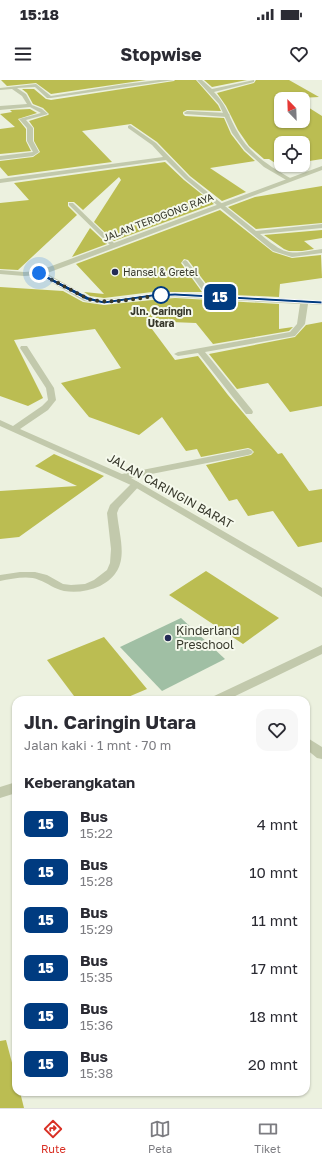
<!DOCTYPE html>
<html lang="id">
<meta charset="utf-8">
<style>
body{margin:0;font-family:"Golos Text",sans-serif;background:#f7f7f7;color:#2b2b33;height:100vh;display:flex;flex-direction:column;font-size:15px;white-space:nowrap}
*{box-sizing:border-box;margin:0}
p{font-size:13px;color:#7c7c81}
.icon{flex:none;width:22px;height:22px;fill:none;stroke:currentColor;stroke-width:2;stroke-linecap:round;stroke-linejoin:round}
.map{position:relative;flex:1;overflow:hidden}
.panel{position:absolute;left:12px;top:616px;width:298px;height:400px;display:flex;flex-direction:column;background:#fff;border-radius:12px;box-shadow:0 1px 3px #0004}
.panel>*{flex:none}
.badge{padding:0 8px;border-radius:6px;font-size:14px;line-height:26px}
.needle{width:26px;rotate:337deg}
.controls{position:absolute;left:274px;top:12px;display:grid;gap:8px}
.controls a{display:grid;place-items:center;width:36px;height:36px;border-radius:8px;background:#fff;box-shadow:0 1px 3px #0004;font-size:20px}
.you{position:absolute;width:20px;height:20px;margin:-10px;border:3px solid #fff;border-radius:50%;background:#1a73e8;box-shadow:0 0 0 6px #1a73e833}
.map>.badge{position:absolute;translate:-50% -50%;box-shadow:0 0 0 2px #fff}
h2{padding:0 12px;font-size:15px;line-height:36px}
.round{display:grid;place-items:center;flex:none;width:42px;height:42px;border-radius:12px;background:#f7f7f7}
.summary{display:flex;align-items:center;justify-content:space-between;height:68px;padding:0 12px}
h1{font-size:19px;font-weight:700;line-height:30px}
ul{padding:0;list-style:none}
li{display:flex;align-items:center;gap:12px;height:48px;padding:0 12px}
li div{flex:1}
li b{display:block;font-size:15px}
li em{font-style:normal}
li .badge{min-width:44px;font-weight:700;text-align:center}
.status{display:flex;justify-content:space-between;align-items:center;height:28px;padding:0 20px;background:#fff;direction:ltr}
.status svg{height:11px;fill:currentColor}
header{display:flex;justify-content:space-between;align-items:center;height:52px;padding:0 12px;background:#fff;font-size:18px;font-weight:700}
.tabs{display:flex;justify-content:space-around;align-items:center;height:56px;border-top:1px solid #e1e1e2;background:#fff;font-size:11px;color:#7c7c81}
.tabs a{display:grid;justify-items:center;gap:2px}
.tabs .selected{color:#d93025}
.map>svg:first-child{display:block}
.green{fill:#a0bfa4}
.building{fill:#bbbd52}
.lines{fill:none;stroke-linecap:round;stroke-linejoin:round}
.service{fill:#c2c9ac;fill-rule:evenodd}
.minor{fill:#c2c9ac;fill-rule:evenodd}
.tertiary{fill:#c2c9ac;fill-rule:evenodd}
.line{fill:#003b80;stroke:#fff}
.walk{stroke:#36372a;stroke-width:4;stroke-dasharray:0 7.2}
.poi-dot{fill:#232b56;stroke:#f5f9ec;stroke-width:1.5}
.stop-dot{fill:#fff;stroke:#003b80;stroke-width:2}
.labels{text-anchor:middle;stroke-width:4;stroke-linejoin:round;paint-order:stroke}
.far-street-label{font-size:10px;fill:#36372a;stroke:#f5f9ec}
.far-poi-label{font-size:10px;fill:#36372a;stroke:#f5f9ec;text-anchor:start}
.far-stop-label{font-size:10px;font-weight:bold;fill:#36372a;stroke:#f5f9ec}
.street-label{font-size:12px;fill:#36372a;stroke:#f5f9ec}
.poi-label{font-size:12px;fill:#36372a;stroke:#f5f9ec;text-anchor:start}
</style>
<div class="status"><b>15:18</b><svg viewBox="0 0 49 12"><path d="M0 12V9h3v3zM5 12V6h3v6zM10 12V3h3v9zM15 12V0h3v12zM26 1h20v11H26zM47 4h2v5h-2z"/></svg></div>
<header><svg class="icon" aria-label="menu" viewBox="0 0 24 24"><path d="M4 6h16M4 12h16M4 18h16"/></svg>Stopwise<svg class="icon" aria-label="heart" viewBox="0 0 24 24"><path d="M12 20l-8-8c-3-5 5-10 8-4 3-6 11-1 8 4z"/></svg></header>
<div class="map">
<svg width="322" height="1028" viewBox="0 0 322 1028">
<rect width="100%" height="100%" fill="#ecf1df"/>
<path class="green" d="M181,538L225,579L162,611L120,567Z"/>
<path class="building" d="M1,0H146L51,14L36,3L7,6Z
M175,0H196L218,25L221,31L187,30L183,32V34L185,36L224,38L231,54L244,71L255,81L210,88L246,112L222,121L190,96L157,62L131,44L82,51L112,82L8,96L0,87V81L33,77L40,72L34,61V48L29,41L48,35L49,34L43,28L33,24L27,13L22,9H34L46,19L51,20L174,1Z
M204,0H247L212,7Z
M256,0H289L319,17L281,19V41H303V24L322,36V79L303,82V63H281V85H288L280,86L269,79H264L249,66L238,50L226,26L217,13L254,3Z
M30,29L37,33L18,39L26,49V61L31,71L0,74V49L15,47L0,34L12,32L10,30Z
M165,82L184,100L214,124L114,161L94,142L121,100L119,97L83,130L74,122H68V126L77,135L18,190L0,189V123L29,120L14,103Z
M322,106V143L256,149L228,127L255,117Z
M220,130L273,172L292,178L321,175L322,198L280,204L279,217L214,214L188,180L184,179L181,183L202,212H152L104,218L90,216L84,212L104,214L76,184Z
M90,148L107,164L72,177Z
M322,150V158L304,161L314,169L302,171H289L284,169L264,155Z
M0,207L63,211L83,222L104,225L152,220L175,218L279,224V249L293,247L289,251L213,264L196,243L146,241L175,280L198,276L228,315L278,374L282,373L309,411L322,409V462L298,467L273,431L248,436L237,419L229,421L206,385L251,375L254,372L251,369L248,368L201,377L197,369L186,371L162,337L139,355L89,337L61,303L121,288L95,249L14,260L43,318L28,326L0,316Z
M322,242V326L290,332L268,303L237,309L209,274L295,257L306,245Z
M54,374L104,396L19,457L0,459V411L77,406L35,386Z
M206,491L279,538L243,564L169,515Z
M104,557L147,609L121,620H77L47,580Z
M6,960L16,998V1012H20L24,1028H0V961Z"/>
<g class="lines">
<path class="service" d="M187,31L227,33L230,35L227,37L185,34L184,33Z
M136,401L141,404L119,428L117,433C120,462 132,489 100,506C89,511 76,513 64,511C54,509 48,503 39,500C28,495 12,499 0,501V495L20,492H35L47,495L63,504L71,505L85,504L94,500L107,490L110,483L111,469L107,433L110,425L133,402Z
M306,657L322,667V679L317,678L306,669Z"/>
<path class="minor" d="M159,0H174L51,18H47L35,7L17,8L26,14L32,25L42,29L48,34L26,40L33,48V61L39,72L33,76L0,80V76L33,72L27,61V48L19,39L41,33L30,27L0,30V26L27,24L22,16L12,9L0,10V8L36,4L51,16L125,4Z
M197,0H202L212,9L254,0V2L214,12C228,27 228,35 237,51C249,74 271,87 292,99V101H288L264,87L245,70L232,53L219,24Z
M130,45L156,63L189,97L256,151L322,144V148L260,154C288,177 288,174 322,169V173L292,177L273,171L185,99L166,80L0,103V99L163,77L152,65L128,48V46Z
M69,123H73L115,164V166H111L69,125Z
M185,180L187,181L213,215L322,221V225L308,224L305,244L295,256L205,272L252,330L253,332L252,334H246L198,273L178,276L174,274L178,272L290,252L297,244L300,224L175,217L152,218L104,224L84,221L35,193L36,191H42L89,217L104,220L152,214L175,213L205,214L182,182Z
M21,266H27L54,308L56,320L48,330L20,349L122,394L248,369L251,370L253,372L251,374L248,375L131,398L322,508V517L133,406L0,346V340L13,346L42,326L48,320L46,308L20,268Z
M322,565V574L227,620H210L212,617Z
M16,702V713L0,718V707Z"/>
<path class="tertiary" d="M322,86V90L42,195L24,196L0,194V190L24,192L38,191Z"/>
</g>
<path class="line" d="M37,192H40L89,217L104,221L152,214L175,213L322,221V224L175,216L152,217L104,224L86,220L37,194Z"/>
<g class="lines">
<path class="walk" d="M39,193L88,219C112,225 137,218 161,215"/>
</g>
<g class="poi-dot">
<circle cx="115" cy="192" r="4"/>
<circle cx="168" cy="558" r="4"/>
</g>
<circle class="stop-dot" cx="161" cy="215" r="8"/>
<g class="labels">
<g class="far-street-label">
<text transform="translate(158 137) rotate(-21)" y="4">JALAN TEROGONG RAYA</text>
</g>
<g class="far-poi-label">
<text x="123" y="196">Hansel &amp; Gretel</text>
</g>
<g class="far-stop-label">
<text x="161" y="235">Jln. Caringin<tspan x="161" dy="12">Utara</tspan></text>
</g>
<g class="street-label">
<text transform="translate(170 411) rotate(29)" y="4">JALAN CARINGIN BARAT</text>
</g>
<g class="poi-label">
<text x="176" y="555">Kinderland<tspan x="176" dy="14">Preschool</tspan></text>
</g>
</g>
</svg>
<div class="controls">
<a><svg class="needle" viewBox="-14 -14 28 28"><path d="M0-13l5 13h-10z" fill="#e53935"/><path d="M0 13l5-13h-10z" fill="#7c7c81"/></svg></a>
<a><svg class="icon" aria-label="locate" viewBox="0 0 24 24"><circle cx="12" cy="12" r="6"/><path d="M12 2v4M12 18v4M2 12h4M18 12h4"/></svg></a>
</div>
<div class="you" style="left:39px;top:193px"></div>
<b class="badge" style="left:220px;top:217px;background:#003b80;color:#fff">15</b>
<section class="panel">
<div class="summary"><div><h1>Jln. Caringin Utara</h1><p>Jalan kaki · 1 mnt · 70 m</p></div><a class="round"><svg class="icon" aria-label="heart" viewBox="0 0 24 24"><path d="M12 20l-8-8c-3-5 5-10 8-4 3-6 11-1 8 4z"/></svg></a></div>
<h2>Keberangkatan</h2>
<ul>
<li><span class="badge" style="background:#003b80;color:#fff">15</span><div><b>Bus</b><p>15:22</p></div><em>4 mnt</em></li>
<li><span class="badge" style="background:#003b80;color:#fff">15</span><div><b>Bus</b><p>15:28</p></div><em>10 mnt</em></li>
<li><span class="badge" style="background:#003b80;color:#fff">15</span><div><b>Bus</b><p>15:29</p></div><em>11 mnt</em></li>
<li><span class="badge" style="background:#003b80;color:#fff">15</span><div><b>Bus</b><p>15:35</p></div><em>17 mnt</em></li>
<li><span class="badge" style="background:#003b80;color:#fff">15</span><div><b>Bus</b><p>15:36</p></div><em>18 mnt</em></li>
<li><span class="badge" style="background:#003b80;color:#fff">15</span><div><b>Bus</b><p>15:38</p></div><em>20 mnt</em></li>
</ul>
</section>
</div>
<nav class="tabs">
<a class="selected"><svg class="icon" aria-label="directions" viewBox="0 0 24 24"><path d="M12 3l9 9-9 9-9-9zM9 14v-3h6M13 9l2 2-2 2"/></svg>Rute</a>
<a><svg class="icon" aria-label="map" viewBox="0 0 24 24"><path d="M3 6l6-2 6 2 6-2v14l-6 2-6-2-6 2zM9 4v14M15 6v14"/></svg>Peta</a>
<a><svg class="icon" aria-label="tickets" viewBox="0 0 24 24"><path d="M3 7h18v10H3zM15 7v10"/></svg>Tiket</a>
</nav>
